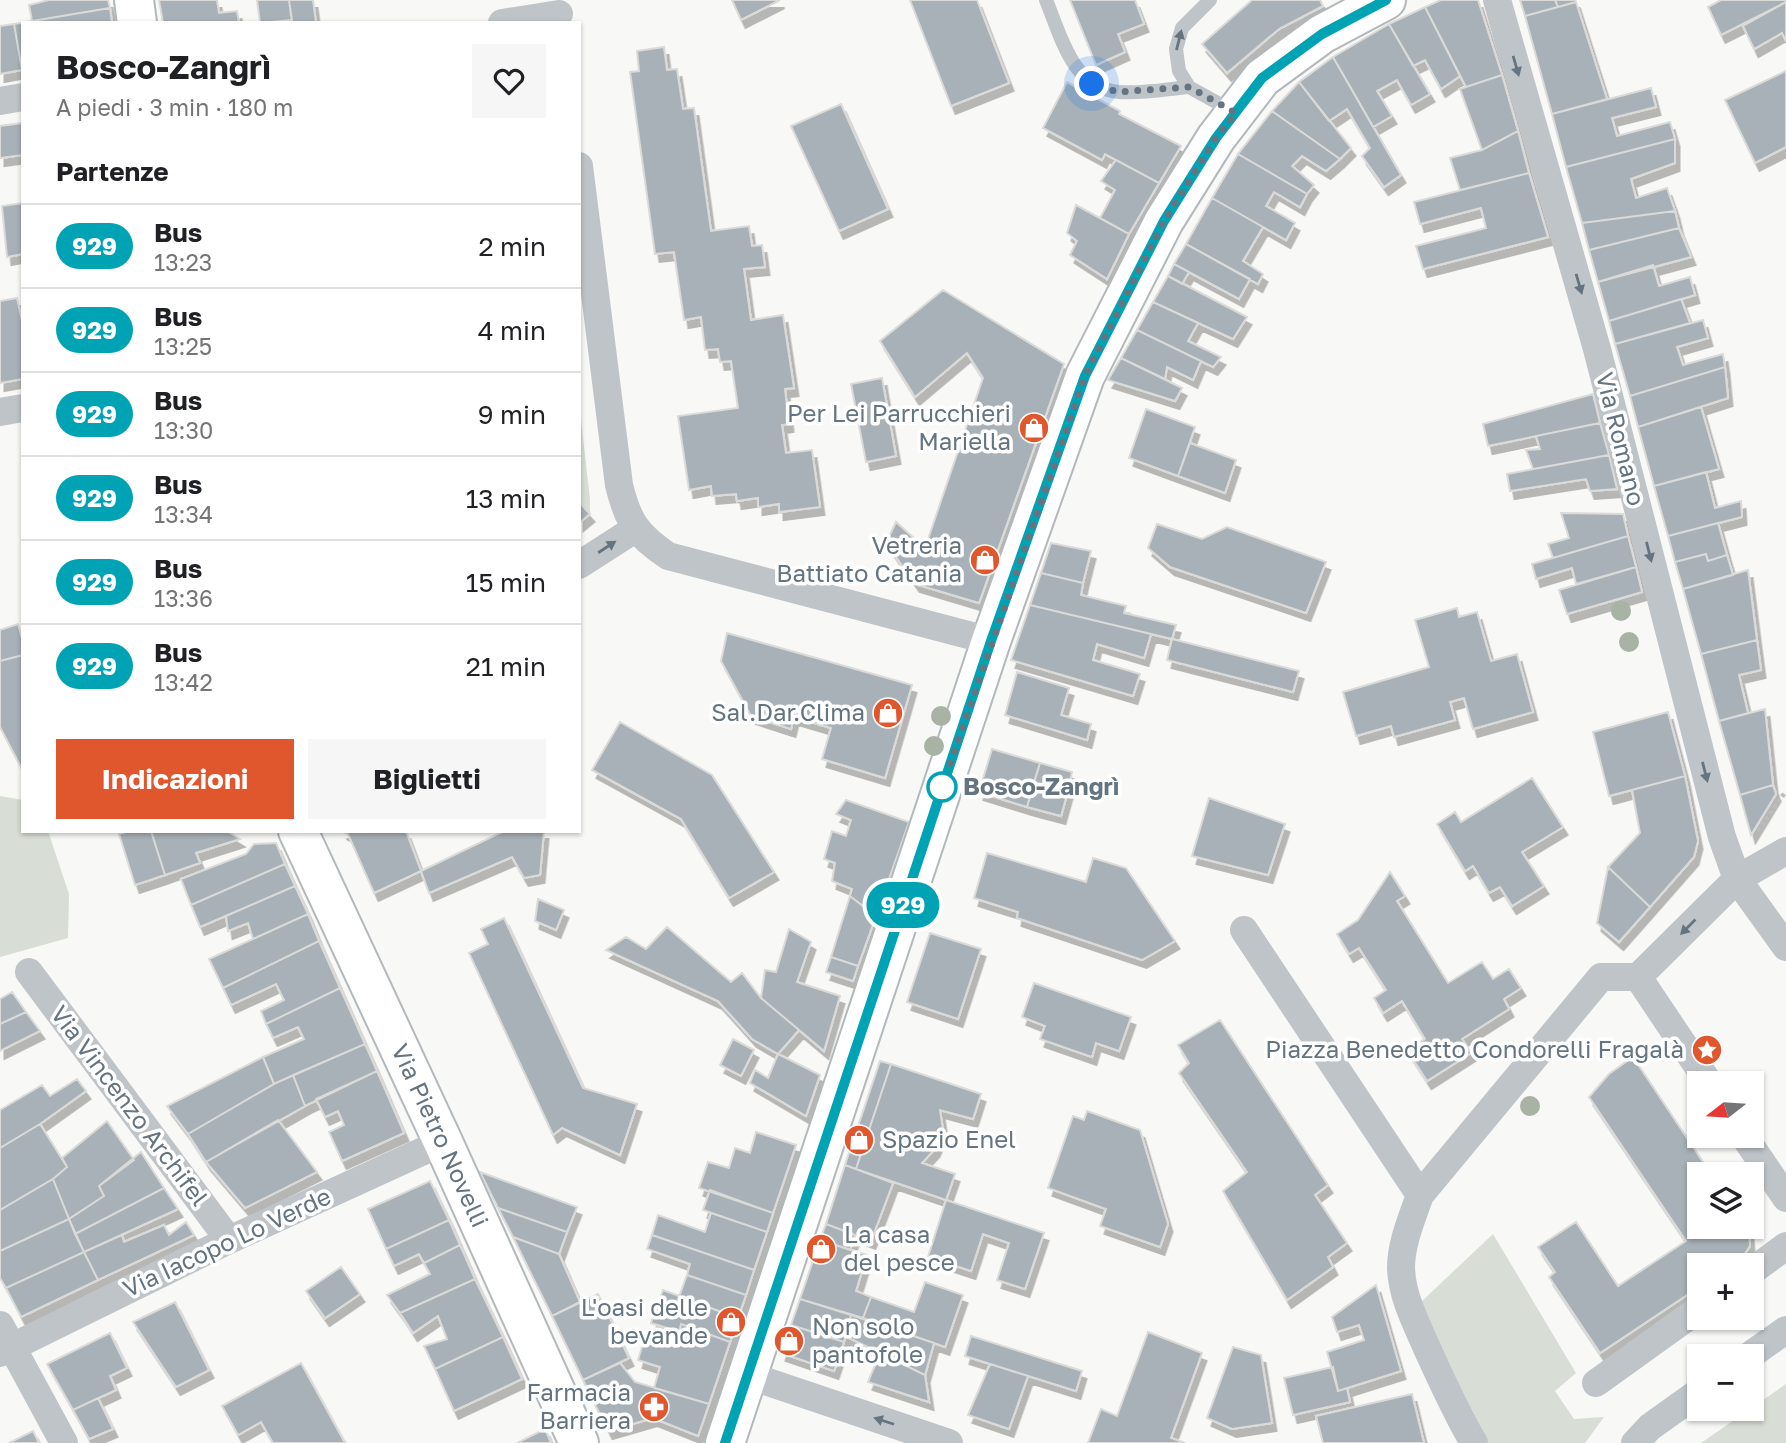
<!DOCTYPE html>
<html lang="it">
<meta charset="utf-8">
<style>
body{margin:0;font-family:"Golos Text",sans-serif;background:#f6f6f6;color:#202124;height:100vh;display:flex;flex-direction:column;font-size:26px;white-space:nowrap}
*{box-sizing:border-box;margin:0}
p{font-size:23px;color:#757577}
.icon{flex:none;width:38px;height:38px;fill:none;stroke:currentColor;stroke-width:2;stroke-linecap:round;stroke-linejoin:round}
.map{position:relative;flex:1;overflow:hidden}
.details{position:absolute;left:21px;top:21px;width:560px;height:812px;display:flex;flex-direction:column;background:#fff;border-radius:0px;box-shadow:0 2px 5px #0004}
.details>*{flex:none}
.badge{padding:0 14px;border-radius:23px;font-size:24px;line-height:46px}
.needle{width:46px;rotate:253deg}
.controls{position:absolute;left:1687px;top:1071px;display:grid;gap:14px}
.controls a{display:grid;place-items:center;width:77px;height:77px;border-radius:0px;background:#fff;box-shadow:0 2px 5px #0004;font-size:35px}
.you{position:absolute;width:35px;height:35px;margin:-18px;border:5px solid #fff;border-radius:50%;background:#1a73e8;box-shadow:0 0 0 10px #1a73e833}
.map>.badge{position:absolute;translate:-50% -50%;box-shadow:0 0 0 4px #fff}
h2{padding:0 35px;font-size:26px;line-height:63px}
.round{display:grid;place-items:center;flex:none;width:74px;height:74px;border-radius:0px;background:#f6f6f6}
.headline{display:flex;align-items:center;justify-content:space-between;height:119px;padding:0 35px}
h1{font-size:33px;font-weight:700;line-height:52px}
.primary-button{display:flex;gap:14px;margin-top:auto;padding:14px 35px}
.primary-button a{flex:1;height:80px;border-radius:0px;background:#e0572e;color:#fff;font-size:28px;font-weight:700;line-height:80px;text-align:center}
.primary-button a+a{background:#f6f6f6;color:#202124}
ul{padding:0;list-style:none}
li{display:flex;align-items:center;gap:21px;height:84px;padding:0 35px;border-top:2px solid #e0e0e0}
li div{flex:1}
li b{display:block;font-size:26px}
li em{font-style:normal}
li .badge{min-width:77px;font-weight:700;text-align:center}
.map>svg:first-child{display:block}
.green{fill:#d8ddd5}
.building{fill:#a8b1b7;stroke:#dadad8;stroke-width:2;filter:url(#shadow)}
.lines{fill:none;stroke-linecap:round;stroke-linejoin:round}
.secondary-casing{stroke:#b2b8bc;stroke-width:42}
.path{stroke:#babdc0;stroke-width:4.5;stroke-dasharray:3.5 3.5;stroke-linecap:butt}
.lane{stroke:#bfc4c8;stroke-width:14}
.street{stroke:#bfc4c8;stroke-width:28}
.secondary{stroke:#fff;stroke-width:38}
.tree{fill:#a8b2a5}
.oneway{fill:#647480}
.line-casing{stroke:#fff;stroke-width:16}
.line{stroke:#00a3b4;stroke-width:10}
.walk{stroke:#647480;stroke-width:7;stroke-dasharray:0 12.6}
.stop-dot{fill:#fff;stroke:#00a3b4;stroke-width:3.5}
.labels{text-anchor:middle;stroke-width:7;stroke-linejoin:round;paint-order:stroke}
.poi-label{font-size:24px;fill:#647480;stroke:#fff;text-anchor:end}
.street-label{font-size:24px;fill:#647480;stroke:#fff}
.stop-label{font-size:24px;font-weight:bold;fill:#647480;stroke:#fff;text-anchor:start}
</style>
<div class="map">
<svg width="1786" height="1443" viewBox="0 0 1786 1443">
<defs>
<filter id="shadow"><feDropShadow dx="4.5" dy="8" stdDeviation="0" flood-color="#0004"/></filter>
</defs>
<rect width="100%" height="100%" fill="#f8f8f6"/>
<path class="green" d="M579,402L590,499V514L579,502Z
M0,796L23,800V831H48L69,894L68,938L0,957Z
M1493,1234L1576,1373L1555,1391L1574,1419L1604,1417L1585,1443H1488L1461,1403L1421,1302Z
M1786,1384V1443H1701Z"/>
<path class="building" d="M49,0H108L110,8L32,21L29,5Z
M159,0H217L219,13L237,11L239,23H163Z
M257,0H289L292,20L260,23Z
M289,0H313L316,23H292Z
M732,0H780L741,20Z
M910,0H977L1009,83L951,106Z
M1070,0H1135L1144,24L1118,34L1125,52L1096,65Z
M1252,0H1320L1323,6L1279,29L1227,73L1202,44Z
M1441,0H1478L1502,75L1466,87L1425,7Z
M1520,0H1555L1558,7L1525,16Z
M1555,0H1575L1576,2L1558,7Z
M1721,0H1786V2L1721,35L1708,7Z
M1576,2L1607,99L1552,114L1525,16Z
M1786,2V41L1782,33L1754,49L1743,26Z
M1425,7L1460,76L1441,89L1425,60L1413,66L1389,24Z
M110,8L112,23H23L22,70L14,24Z
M14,24L22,70L0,74V26Z
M1389,24L1430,94L1411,105L1397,80L1377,91L1392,116L1373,127L1333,57Z
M664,47L667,70L677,69L683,109L694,108L711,231L749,226L752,246L762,245L765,267L744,269L751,320L783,315L794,388L785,389L789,424L782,425L786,453L812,450L820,507L779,512V504L758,507V498L737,501L736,494L712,496L711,486L689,490L678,416L738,408L731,361L720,362L718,349L705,350L701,317L684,320L674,252L655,254L630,72L639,71L637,51Z
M1333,57L1401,175L1384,187L1362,156L1370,148L1347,109L1329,121L1299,82Z
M1786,71V147L1755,163L1725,100Z
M1502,75L1518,131L1482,150L1460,89Z
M1067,82L1120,111L1119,114L1181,146L1159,183L1105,154L1102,160L1043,128Z
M1299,82L1351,148L1340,159L1272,111Z
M1651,88L1656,107L1612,118L1617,136L1670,122L1675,139L1566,167L1552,114Z
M841,104L888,209L839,231L791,126Z
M1272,111L1340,159L1326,171L1302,156L1292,166L1314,185L1307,194L1238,154Z
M23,123V160L22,155L0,158V126Z
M1518,131L1529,173L1460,190L1450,158L1482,150Z
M1675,139V163L1631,179L1636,198L1667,188L1675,211L1582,223L1566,167Z
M1238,154L1307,194L1300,207L1274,192L1266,206L1295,223L1286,240L1212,198Z
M1116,160L1159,183L1129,234L1100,218L1115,190L1101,181Z
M1529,173L1548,237L1423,269L1416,246L1486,228L1481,208L1420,224L1414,202Z
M1212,198L1263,227L1243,261L1263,274L1258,284L1186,244Z
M23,203V254L7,257L2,206Z
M1076,205L1129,234L1107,279L1070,255L1077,241L1067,233Z
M1675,211L1679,228L1589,250L1582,223Z
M1679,228L1691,257L1598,282L1589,250Z
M1186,244L1250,279L1239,299L1174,264Z
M1174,264L1189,272L1182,284L1168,276Z
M1653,265L1659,286L1690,277L1695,295L1609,321L1598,282Z
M1168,276L1247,317L1233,339L1153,302Z
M943,290L1064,364L979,603L915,584L886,543L896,522L925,548L983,378L967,353L915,397L880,341Z
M17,298L23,325V379L0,383V301Z
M1681,299L1690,323L1615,344L1609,321Z
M1153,302L1198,323L1188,341L1221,357L1213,367L1137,330Z
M1703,320L1708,338L1677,347L1683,365L1723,354L1725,367L1630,396L1615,344Z
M1137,330L1201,361L1193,380L1167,367L1165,379L1121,358Z
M1121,358L1182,388L1175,401L1108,380Z
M1725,367L1728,398L1638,427L1630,396Z
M882,378L896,456L866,462L851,384Z
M1593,394L1600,423L1488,446L1483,424Z
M1701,407L1719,469L1654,486L1638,427Z
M1146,409L1195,427L1178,476L1129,458Z
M1600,423L1609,455L1533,469L1526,450L1540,449L1536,436Z
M1190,443L1236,460L1225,493L1178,476Z
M1609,455L1617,489L1590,491L1586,479L1510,491L1507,474Z
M1706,472L1715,508L1741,501L1742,517L1668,536L1654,486Z
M579,502L590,514L579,523Z
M1561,513L1623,514L1628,536L1553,558L1548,544L1569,538Z
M1718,523L1727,555L1708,561L1706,554L1675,562L1668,536Z
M1157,524L1202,539L1227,527L1326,562L1306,613L1170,567L1148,548Z
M1628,536L1636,567L1576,584L1572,568L1536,579L1532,564Z
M1051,543L1091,551L1083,583L1041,573Z
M1706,554L1708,561L1727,555L1733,575L1683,589L1675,562Z
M1636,567L1642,592L1567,614L1559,590Z
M1748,570L1757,640L1701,654L1683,589Z
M1041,573L1083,583L1081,595L1126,606L1124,613L1176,625L1172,639L1030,605Z
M1030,605L1151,634L1144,658L1097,644L1093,660L1140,674L1133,696L1011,660Z
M1457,608L1459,617L1477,612L1491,661L1517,654L1533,712L1473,729L1464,698L1450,702L1455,720L1394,737L1391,726L1356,736L1343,692L1429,667L1415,620Z
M18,624L23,642V655L0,661V630Z
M727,633L912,685L885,778L822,759L831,728L794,717L791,729L751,716L721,661Z
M1172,639L1299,671L1293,692L1167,660Z
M1757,640L1761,670L1739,675L1748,713L1719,721L1701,654Z
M23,655V771L0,727V661Z
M1017,672L1069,688L1061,715L1091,724L1087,740L1005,715Z
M1765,709L1773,785L1740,795L1719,721Z
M1668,712L1685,776L1609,796L1593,732Z
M620,722L712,775L774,872L729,898L681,819L592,770Z
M992,749L1040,763L1027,807L979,792Z
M1040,763L1072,772L1068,791L1034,782Z
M1685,776L1698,841L1694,857L1650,907L1608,867L1640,833L1632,790Z
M1532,778L1563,827L1522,852L1544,886L1512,906L1500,887L1489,893L1473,866L1465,871L1437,824L1455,812L1461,822Z
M1034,782L1068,791L1061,816L1027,807Z
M1773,785L1776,794L1751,835L1740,795Z
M1209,798L1285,824L1268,875L1192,856Z
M846,800L909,822L876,916L850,896L852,889L832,881L835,863L824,859L832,831L846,836L851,820L836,814Z
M129,831H151L165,875L135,885L119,834Z
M151,831H227L240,839L196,853L200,863L165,875Z
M342,831H406L421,871L374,893L348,834Z
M504,831H544L540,875L524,878L512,857L429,893L421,871Z
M276,843L285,864L191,905L181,879L246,854L254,844Z
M987,853L1086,882L1093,858L1126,868L1175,941L1142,960L1017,918L1018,912L974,898Z
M285,864L295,886L200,927L191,905Z
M1608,867L1650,907L1619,942L1597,923Z
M1390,872L1405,896L1397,901L1448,983L1482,962L1493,979L1509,969L1521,988L1504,999L1509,1009L1462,1039L1471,1053L1427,1081L1407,1050L1425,1039L1402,1001L1383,1013L1374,998L1386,990L1359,948L1349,954L1337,934L1358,920Z
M295,886L308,914L253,939L248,923L228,931L226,916Z
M850,896L876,916L858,966L831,957Z
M538,899L564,910L556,930L535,921Z
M308,914L319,941L223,988L209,959Z
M504,918L583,1088L637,1104L620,1155L562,1128L553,1135L469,953L488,944L481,929Z
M667,927L731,982L742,973L761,998L799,1030L778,1054L752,1039L718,1001L606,950L626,937L646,949Z
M789,929L811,942L797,982L840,996L824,1051L761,998L765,970L776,972Z
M930,933L981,949L958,1019L907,1002Z
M319,941L340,988L266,1024L261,1011L284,1000L276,984L231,1005L223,988Z
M831,957L858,966L853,981L826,972Z
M1034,983L1131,1017L1119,1051L1096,1043L1092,1057L1040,1039L1045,1026L1022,1017Z
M340,988L365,1044L274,1084L263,1057L304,1039L298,1027L273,1038L266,1024Z
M12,992L26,1012L0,1024V999Z
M26,1012L40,1031L0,1051V1024Z
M1220,1020L1328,1185L1315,1195L1347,1243L1328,1257L1333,1267L1287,1300L1223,1191L1247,1172L1179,1073L1189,1063L1178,1045Z
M733,1039L754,1050L741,1076L720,1065Z
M365,1044L377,1071L305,1106L293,1075Z
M778,1054L820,1075L806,1116L750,1083L755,1070L768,1078Z
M263,1057L274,1084L188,1134L167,1106Z
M1633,1057L1711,1174H1699V1227H1746L1749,1231L1750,1246L1742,1258L1731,1265H1699V1287L1600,1353L1549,1277L1555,1272L1538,1247L1576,1222L1618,1286L1686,1241L1589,1097L1609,1074Z
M880,1061L891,1064L856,1169L845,1165Z
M891,1064L981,1094L973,1119L940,1110L943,1130L935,1149L922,1163L955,1174L946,1200L856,1169Z
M377,1071L404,1133L342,1161L329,1132L344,1125L338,1111L325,1117L316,1099Z
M293,1075L305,1106L206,1162L188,1134L274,1084Z
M77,1079L86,1091L40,1124L0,1148V1110L42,1085L50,1096Z
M1087,1111L1140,1130L1168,1224L1160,1247L1100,1226L1106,1209L1048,1188L1073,1116L1084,1120Z
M278,1120L317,1172L245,1208L206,1162Z
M107,1121L134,1160L99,1186L104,1196L69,1219L53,1179L67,1167L62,1158Z
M40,1124L67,1167L53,1179L0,1210V1148Z
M756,1132L796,1145L773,1213L699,1188L708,1162L729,1168L735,1148L750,1153Z
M141,1152L164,1188L75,1234L69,1219L104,1196L99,1186Z
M845,1165L893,1183L871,1241L826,1224Z
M480,1172L577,1207L567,1232L498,1208Z
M53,1179L69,1219L0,1251V1210Z
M430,1181L449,1220L386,1249L368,1209Z
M164,1188L178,1209L84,1252L75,1234Z
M710,1190L773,1213L767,1232L703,1210Z
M946,1200L1044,1233L1025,1289L997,1280L1009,1243L983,1234L971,1271L928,1257Z
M498,1208L567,1232L559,1254L513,1237Z
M711,1213L767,1232L754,1270L652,1235L658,1215L705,1232Z
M69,1219L84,1252L6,1288L0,1278V1251Z
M449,1220L460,1245L424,1263L419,1254L394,1266L386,1249Z
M186,1222L194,1235L98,1280L84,1252L122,1235L124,1242L164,1225L169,1235Z
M826,1224L855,1235L850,1250L820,1240Z
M652,1235L754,1270L746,1295L687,1275L690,1264L647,1249Z
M513,1237L559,1254L580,1302L552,1316Z
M820,1240L867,1255L856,1291L871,1297L863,1318L800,1299Z
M460,1245L475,1279L400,1313L387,1295L430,1274L424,1263Z
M84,1252L98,1280L21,1317L6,1288Z
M341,1267L360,1294L325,1318L306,1291Z
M687,1275L746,1295L738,1318L679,1297Z
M475,1279L503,1337L435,1369L424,1346L447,1339L438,1316L413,1333L400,1313Z
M925,1282L963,1295L945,1347L863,1318L871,1297L914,1312Z
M1376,1285L1401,1371L1338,1391L1327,1352L1364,1340L1359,1325L1337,1332L1332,1317Z
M663,1290L738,1318L730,1342L681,1324L680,1332L651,1323Z
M598,1294L629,1358L583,1380L552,1316Z
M800,1299L851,1315L844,1342L791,1325Z
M175,1302L209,1370L176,1387L133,1322Z
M851,1315L934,1343L925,1375L845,1336Z
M681,1324L730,1342L709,1404L654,1388L660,1367L638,1360L645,1337L675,1347Z
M791,1325L844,1342L834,1371L781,1353Z
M1148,1332L1202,1353L1171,1438L1185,1443H1088L1101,1409L1117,1416Z
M110,1333L127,1368L110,1376L116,1390L73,1410L47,1364Z
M971,1336L1082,1371L1076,1391L965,1356Z
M503,1337L522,1379L454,1411L435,1369Z
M1233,1347L1261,1355L1272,1423L1232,1429L1207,1418Z
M880,1353L925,1375L929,1402L868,1382Z
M301,1363L345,1443H273L261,1422L238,1435L222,1406Z
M620,1363L635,1382L709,1404L698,1436L653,1418L608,1431L583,1380Z
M990,1364L1028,1376L1009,1429L968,1415Z
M1333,1367L1338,1391L1347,1388L1350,1402L1293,1415L1284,1378Z
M1412,1394L1424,1443H1323L1316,1416Z
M98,1398L113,1429L89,1439L73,1410Z
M545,1429L551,1443H517Z
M33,1431L39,1443H9Z"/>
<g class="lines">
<g class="secondary-casing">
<g id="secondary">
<path d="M134,0L137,23"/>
<path id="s1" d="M298,831L443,1142L579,1443"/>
<path d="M725,1443L991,641L1085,376L1164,221L1216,138L1262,78L1322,34L1386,0"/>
</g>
</g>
<path class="path" d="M1758,831L1786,791"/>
<path class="lane" d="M1046,0C1061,36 1072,88 1119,92C1141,94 1167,89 1189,87
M1210,0L1182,28L1176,49L1179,71L1189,87L1234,112"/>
<path class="street" d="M1497,0L1597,349L1722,837L1737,879L1786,947
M502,23L559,14
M0,101L23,97
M579,166L619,485C628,522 637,535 668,556L991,641
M0,412L23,408
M579,565L635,529
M1244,930L1420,1195L1601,977H1638
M29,972L229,1240
M1709,1083L1638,977L1737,879L1786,851
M1744,1136L1786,1198
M1420,1195C1412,1218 1401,1243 1401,1268C1402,1296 1415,1321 1426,1346C1441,1379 1455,1411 1474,1443
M1752,1271L1786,1246
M0,1325L64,1443
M0,1353L229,1240L443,1142
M1749,1356L1786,1330
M747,1375L949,1443
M1596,1383L1699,1309
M1635,1443L1650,1427L1699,1392"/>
<use href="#secondary" class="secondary"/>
</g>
<g class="tree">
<circle cx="1621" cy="611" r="10"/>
<circle cx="1629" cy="642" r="10"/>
<circle cx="941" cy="716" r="10"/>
<circle cx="934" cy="746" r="10"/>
<circle cx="1530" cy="1106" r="10"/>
</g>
<defs><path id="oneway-solid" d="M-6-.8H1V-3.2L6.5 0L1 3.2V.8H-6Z" transform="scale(1.75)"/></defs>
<g class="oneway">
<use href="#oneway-solid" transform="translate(1179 40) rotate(-76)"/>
<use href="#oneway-solid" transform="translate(1516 66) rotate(74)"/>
<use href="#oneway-solid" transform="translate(1579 284) rotate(74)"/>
<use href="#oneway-solid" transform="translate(607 547) rotate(-33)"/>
<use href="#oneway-solid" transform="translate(1649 552) rotate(76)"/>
<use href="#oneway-solid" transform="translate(1705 772) rotate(76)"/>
<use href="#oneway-solid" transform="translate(1688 927) rotate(135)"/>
<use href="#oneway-solid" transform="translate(884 1421) rotate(-162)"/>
</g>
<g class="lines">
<g class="line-casing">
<path id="line" d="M725,1443L991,641L1085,376L1164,221L1216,138L1262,78L1322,34L1386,0"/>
</g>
<use href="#line" class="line"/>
<path class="walk" d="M942,787L1085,376L1164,221L1216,138L1236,113L1189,87L1118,92L1092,84"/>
</g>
<defs>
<g id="shop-disc" transform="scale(1.575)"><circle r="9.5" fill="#e0572e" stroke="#fff"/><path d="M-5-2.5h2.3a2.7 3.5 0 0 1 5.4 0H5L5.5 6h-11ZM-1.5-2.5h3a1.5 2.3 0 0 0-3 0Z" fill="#fff"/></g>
<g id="sight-disc" transform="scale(1.575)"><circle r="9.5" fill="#e0572e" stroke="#fff"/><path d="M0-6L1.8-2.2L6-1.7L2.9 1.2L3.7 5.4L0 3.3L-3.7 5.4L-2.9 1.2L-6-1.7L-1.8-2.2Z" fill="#fff"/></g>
<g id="pharmacy-disc" transform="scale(1.575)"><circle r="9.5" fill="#e0572e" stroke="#fff"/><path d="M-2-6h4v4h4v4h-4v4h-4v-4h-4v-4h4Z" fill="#fff"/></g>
</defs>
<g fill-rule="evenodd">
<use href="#shop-disc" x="1034" y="428"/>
<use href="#shop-disc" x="985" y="560"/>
<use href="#shop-disc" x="888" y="713"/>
<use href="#sight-disc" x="1707" y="1050"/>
<use href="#shop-disc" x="859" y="1140"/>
<use href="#shop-disc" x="821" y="1249"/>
<use href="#shop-disc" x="731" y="1322"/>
<use href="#shop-disc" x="789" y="1341"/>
<use href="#pharmacy-disc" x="654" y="1407"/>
</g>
<circle class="stop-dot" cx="942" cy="787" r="14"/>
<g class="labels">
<g class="poi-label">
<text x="1011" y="422">Per Lei Parrucchieri<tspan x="1011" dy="28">Mariella</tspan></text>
<text x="962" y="554">Vetreria<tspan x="962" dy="28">Battiato Catania</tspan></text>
<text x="865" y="721">Sal.Dar.Clima</text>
<text x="1684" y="1058">Piazza Benedetto Condorelli Fragalà</text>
<text x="882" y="1148" text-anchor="start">Spazio Enel</text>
<text x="844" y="1243" text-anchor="start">La casa<tspan x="844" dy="28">del pesce</tspan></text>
<text x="708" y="1316">L'oasi delle<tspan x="708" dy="28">bevande</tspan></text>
<text x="812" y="1335" text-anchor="start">Non solo<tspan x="812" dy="28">pantofole</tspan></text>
<text x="631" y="1401">Farmacia<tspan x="631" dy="28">Barriera</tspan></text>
</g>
<g class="street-label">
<text transform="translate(1620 439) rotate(76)" y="8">Via Romano</text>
<text transform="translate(129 1106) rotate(53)" y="8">Via Vincenzo Archifel</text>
<text dy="8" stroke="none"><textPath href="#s1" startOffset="336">Via Pietro Novelli</textPath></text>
<text transform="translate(227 1243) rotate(-25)" y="8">Via Iacopo Lo Verde</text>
</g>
<g class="stop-label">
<text x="963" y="795">Bosco-Zangrì</text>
</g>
</g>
</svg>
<div class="controls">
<a><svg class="needle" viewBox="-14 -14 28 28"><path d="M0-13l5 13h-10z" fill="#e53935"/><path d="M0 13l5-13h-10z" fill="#757577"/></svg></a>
<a><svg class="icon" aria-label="layers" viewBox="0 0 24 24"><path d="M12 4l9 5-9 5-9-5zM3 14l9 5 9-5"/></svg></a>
<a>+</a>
<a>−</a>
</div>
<div class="you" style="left:1092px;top:84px"></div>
<b class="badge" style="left:903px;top:905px;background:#00a3b4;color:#fff">929</b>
<section class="details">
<div class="headline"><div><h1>Bosco-Zangrì</h1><p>A piedi · 3 min · 180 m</p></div><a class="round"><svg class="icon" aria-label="heart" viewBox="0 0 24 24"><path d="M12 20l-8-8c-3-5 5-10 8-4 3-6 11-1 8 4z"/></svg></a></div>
<h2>Partenze</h2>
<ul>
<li><span class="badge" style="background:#00a3b4;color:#fff">929</span><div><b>Bus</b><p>13:23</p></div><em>2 min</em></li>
<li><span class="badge" style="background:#00a3b4;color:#fff">929</span><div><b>Bus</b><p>13:25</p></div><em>4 min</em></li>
<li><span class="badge" style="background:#00a3b4;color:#fff">929</span><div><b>Bus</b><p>13:30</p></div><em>9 min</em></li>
<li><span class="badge" style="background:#00a3b4;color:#fff">929</span><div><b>Bus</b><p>13:34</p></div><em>13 min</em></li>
<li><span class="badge" style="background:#00a3b4;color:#fff">929</span><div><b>Bus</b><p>13:36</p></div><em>15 min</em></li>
<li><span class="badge" style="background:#00a3b4;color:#fff">929</span><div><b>Bus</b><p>13:42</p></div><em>21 min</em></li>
</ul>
<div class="primary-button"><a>Indicazioni</a><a>Biglietti</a></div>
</section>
</div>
